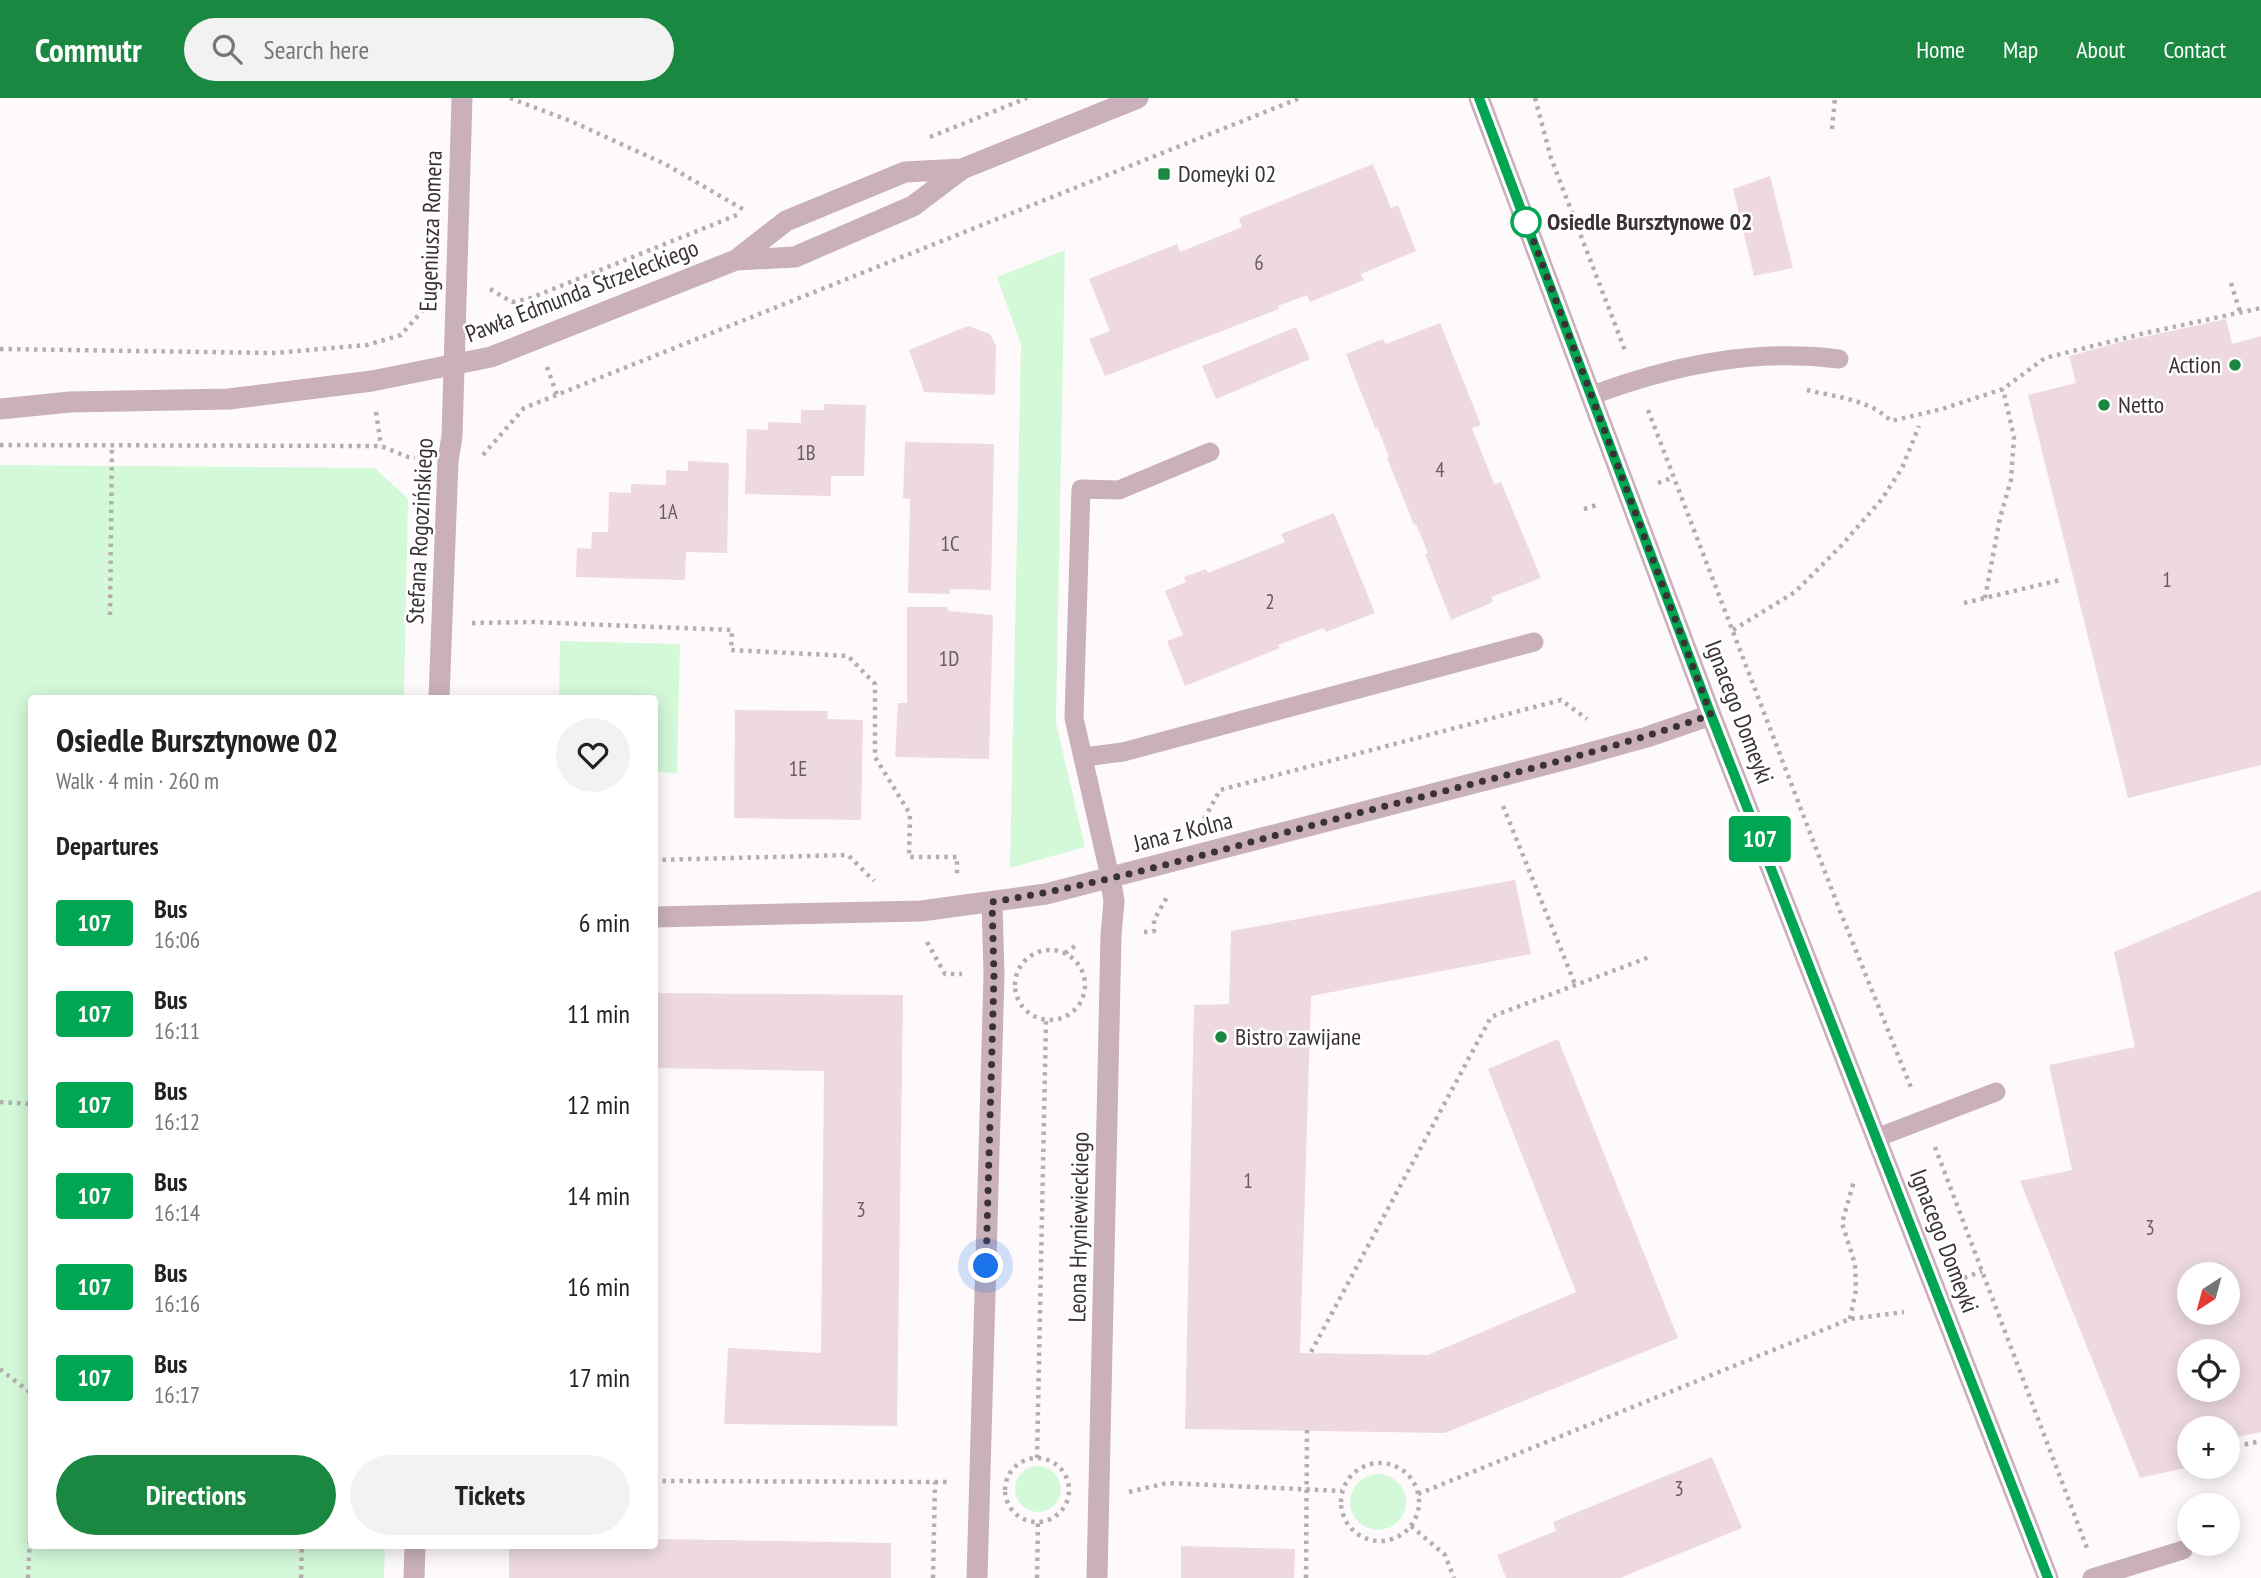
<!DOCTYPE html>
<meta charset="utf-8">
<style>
body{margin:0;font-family:"PT Sans Narrow",sans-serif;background:#f2f2f2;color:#222;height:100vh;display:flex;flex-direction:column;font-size:26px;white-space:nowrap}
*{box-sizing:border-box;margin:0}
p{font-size:23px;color:#767676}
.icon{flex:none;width:38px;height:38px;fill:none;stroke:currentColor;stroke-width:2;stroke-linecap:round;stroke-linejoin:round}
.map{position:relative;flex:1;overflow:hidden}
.drawer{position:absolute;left:28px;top:597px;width:630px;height:854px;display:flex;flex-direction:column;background:#fff;border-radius:7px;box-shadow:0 4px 18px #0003}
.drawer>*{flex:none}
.badge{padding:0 14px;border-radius:5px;font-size:24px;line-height:46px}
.needle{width:46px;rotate:216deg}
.fabs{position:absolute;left:2177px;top:1164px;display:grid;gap:14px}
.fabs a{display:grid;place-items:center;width:63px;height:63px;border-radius:50%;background:#fff;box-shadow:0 4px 18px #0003;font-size:35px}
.you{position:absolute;width:35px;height:35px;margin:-18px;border:5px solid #fff;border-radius:50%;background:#1a73e8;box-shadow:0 0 0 10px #1a73e833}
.map>.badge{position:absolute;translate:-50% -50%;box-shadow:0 0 0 4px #fff}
h2{padding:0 28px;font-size:26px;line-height:63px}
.round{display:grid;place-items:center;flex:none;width:74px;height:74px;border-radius:37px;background:#f2f2f2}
.headline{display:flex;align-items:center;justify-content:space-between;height:119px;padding:0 28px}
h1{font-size:33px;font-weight:800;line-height:52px}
.button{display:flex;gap:14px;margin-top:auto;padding:14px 28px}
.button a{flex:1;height:80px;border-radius:42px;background:#1a8840;color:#fff;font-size:28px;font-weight:800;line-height:80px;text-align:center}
.button a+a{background:#f2f2f2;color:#222}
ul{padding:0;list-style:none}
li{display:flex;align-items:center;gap:21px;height:91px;padding:0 28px}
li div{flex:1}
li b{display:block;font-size:26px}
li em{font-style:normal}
li .badge{min-width:77px;font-weight:700;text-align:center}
header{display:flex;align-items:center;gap:42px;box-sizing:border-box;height:98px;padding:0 35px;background:#1a8840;color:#fff}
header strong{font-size:33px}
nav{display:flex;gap:38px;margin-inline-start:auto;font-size:24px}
.search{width:490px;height:63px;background:#f2f2f2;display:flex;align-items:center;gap:18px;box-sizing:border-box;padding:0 24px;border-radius:38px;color:#767676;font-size:26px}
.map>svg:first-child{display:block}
.green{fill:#d4f9d9}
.building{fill:#eed9e1;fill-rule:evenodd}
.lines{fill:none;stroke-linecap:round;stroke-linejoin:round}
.path{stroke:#b4aeb0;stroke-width:4.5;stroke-dasharray:3.5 5;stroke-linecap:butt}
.service{stroke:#c9b0ba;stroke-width:19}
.minor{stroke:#c9b0ba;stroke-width:21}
.line-casing{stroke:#fff;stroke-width:16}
.line{stroke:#00a651;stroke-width:10}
.walk{stroke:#3a3235;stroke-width:7;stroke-dasharray:0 12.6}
.poi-dot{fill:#1a8840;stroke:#fff;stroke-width:2.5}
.stop-dot{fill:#fff;stroke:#00a651;stroke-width:3.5}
.labels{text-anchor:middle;stroke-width:5;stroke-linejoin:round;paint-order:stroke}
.number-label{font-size:21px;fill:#675c60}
.poi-label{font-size:24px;fill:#3a3235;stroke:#fff;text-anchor:start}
.stop-label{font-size:24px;font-weight:bold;fill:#3a3235;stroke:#fff;text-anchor:start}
.street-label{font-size:24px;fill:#3a3235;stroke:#fff}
</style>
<header>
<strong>Commutr</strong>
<div class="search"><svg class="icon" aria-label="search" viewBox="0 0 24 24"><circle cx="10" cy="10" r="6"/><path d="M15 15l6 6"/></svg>Search here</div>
<nav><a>Home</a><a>Map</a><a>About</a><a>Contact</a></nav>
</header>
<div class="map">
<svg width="2261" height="1480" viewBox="0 0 2261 1480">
<rect width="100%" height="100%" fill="#fefafc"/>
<path class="green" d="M1065,152L1056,625L1085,749L1010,770L1021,247L997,179Z
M0,367L375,370L408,401L404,600H32V1447H385L384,1480H0Z
M560,543L680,546L677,675L655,674L654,600H559Z
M1015 1391a23 23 0 1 1 46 0a23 23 0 1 1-46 0Z
M1350 1404a28 28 0 1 1 56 0a28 28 0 1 1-56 0Z"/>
<path class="building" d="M1373,66L1391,110L1398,107L1416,153L1361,176L1364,182L1310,204L1307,197L1278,208L1279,211L1105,278L1089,241L1110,233L1089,181L1177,146L1180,154L1242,129L1239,120Z
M1770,78L1793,170L1754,178L1733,91Z
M2226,221L2232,246L2261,238V667L2128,700L2028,297L2076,285L2069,258L2125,243Z
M1440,225L1481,327L1472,330L1494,386L1501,384L1541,480L1491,499L1493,504L1451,522L1425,456L1428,455L1416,426L1414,427L1387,360L1389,359L1377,329L1375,330L1346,256L1383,241L1386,246Z
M968,228L990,236L996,248L995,297L924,294L909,252Z
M1296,229L1310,261L1216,301L1202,268Z
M824,306L866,307L864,378H831V398L745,396L747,331L768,332V324L801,325V312H824Z
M905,344L994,346L991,492L950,491V496L908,495L910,401L903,400Z
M688,363L729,365L727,455L686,454L685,482L576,479L577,450L591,451L592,434H608L609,394L631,395V386L666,387V372L688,373Z
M1334,415L1375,515L1326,534L1324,530L1278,547L1280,550L1185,588L1167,543L1183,537L1165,493L1186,484L1184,479L1206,471L1208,475L1285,444L1281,436Z
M907,509H947L948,513L993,517L989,661L895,659L898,605H907Z
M735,612L828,613L827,621L863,622L861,722L734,720Z
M1515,782L1531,856L1311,898L1300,1255L1428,1257L1576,1194L1488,971L1558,941L1678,1240L1445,1335L1185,1331L1194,907L1229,906L1231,833Z
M2261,792V1334L2228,1341V1330H2189V1369L2140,1380L2020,1083L2072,1072L2049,967L2135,949L2114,854ZM2189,1176H2228V1214H2189ZM2189,1253H2228V1292H2189Z
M654,895L903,897L897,1328L724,1326L728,1250L821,1255L824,973L654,970Z
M1712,1359L1742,1430L1620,1480H1506L1497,1457L1556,1433L1553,1424Z
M654,1441L891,1445V1480H509V1447H654Z
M1181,1448L1295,1451L1294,1480H1181Z"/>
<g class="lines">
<path class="path" d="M510,0L573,24L665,66L746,113
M1535,0L1551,60L1626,255
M1832,31L1835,0
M930,39L1027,0
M2231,185L2240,214
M490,191L512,204L528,201L737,117
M0,251L274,255L367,247L401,237L423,212
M547,269L557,297
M1807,292C1835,299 1869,301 1891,323L1942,311L2003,291L2045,260L2141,236L2261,210
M1648,312L1840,813L1912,992
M376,314L381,348
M0,347L381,348L408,359L415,360
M483,357L524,310L1300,0
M1658,385L1674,379
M1584,411L1597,407
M1985,500L2000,420L2011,382L2014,339L2003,291
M1964,505L2060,482
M110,517L112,348
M472,525L532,524L732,532L731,552L848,558L875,586V659L910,716L909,759H957V777
M1733,532L1795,494L1840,449L1882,401L1902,370L1919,328
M1503,708L1575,886
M1204,721L1220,692L1561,602L1587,621
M654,762L848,757L874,783
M1144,834L1154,833V822L1167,799
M927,844L945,876H962
M1015 887a35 35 0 1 1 70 0a35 35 0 1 1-70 0Z
M1065,855L1078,846
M0,1004L32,1006
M1935,1049L2087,1450
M1964,1180L1982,1173
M1850,1221L1856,1192L1855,1166L1842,1125L1854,1083
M1311,1254L1491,919L1652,858
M0,1271L32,1296
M2228,1350L2261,1343
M1037,1360L1046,923
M1005 1392a32 32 0 1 1 64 0a32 32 0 1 1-64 0Z
M1341 1404a39 39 0 1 1 78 0a39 39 0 1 1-78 0Z
M654,1383L948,1384
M1129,1394L1167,1385L1342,1393
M1418,1396L1850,1221L1904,1214
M1411,1428L1445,1457L1454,1480
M28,1480L32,1395
M301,1480L302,1447
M933,1480L935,1384
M1037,1480L1038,1424
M1306,1480L1307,1332"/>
<path class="service" d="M1590,298C1670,268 1753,250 1839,261
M1084,659L1123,654L1534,544
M1110,779L1074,620L1081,391L1119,392L1210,354
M1876,1040L1996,994
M2092,1480L2183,1452"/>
<path class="minor" d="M1479,0L1711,617L2048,1480
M736,162L795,159L913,108L962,71L1138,0
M0,311L70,304L229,301L372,283L491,259L736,162L786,123L905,74L962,71
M439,600L448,363L452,338L462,0
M654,819L921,813L1046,796L1575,659L1647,639L1711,617
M414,1480L415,1447
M977,1480L994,877L992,804
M1097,1480L1111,837L1114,803L1110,779"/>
</g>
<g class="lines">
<g class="line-casing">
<path id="line" d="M1479,0L1711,617L2048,1480"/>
</g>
<use href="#line" class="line"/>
<path class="walk" d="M986,1168L994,877L992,804C1111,785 1227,750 1343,719C1466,687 1591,658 1711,617L1525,120L1526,124"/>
</g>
<g class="poi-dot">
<rect x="1157" y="69" width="14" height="14" rx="3.5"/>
<circle cx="2235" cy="267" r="7"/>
<circle cx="2104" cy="307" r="7"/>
<circle cx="1221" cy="939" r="7"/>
</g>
<circle class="stop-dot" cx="1526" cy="124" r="14"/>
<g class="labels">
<g class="number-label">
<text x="1259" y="172">6</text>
<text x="806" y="362">1B</text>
<text x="1440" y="379">4</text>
<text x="668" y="421">1A</text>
<text x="950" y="453">1C</text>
<text x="2167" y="489">1</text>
<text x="1270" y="511">2</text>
<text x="949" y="568">1D</text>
<text x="798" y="678">1E</text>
<text x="1248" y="1090">1</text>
<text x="861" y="1119">3</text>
<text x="2150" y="1137">3</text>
<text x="1679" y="1398">3</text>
</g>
<g class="poi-label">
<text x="1178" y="84">Domeyki 02</text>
<text x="2221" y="275" text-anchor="end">Action</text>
<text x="2118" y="315">Netto</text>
<text x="1235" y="947">Bistro zawijane</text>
</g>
<g class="stop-label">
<text x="1547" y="132">Osiedle Bursztynowe 02</text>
</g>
<g class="street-label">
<text transform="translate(431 133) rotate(-88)" y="8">Eugeniusza Romera</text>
<text transform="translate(582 193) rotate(-21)" y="8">Pawła Edmunda Strzeleckiego</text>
<text transform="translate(420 433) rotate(-87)" y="8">Stefana Rogozińskiego</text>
<text transform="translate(1739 614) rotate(69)" y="8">Ignacego Domeyki</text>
<text transform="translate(1183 734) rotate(-14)" y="8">Jana z Kolna</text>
<text transform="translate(1079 1129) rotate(-89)" y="8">Leona Hryniewieckiego</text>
<text transform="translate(1944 1143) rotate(69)" y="8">Ignacego Domeyki</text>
</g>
</g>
</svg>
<div class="fabs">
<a><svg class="needle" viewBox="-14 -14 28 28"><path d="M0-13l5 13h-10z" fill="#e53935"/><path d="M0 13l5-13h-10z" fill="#767676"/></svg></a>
<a><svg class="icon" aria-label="locate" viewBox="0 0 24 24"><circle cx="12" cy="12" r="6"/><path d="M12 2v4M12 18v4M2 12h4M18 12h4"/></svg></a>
<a>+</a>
<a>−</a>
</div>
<div class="you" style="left:986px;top:1168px"></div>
<b class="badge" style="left:1760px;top:741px;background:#00a651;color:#fff">107</b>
<section class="drawer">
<div class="headline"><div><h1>Osiedle Bursztynowe 02</h1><p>Walk · 4 min · 260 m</p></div><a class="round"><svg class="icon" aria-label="heart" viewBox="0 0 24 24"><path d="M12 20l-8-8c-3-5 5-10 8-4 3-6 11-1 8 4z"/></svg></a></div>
<h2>Departures</h2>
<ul>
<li><span class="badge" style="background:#00a651;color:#fff">107</span><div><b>Bus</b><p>16:06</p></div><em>6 min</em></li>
<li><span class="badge" style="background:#00a651;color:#fff">107</span><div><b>Bus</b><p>16:11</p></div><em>11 min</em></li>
<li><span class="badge" style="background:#00a651;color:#fff">107</span><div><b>Bus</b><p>16:12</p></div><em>12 min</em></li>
<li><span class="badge" style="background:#00a651;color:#fff">107</span><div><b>Bus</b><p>16:14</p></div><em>14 min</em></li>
<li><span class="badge" style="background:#00a651;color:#fff">107</span><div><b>Bus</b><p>16:16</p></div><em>16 min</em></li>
<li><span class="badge" style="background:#00a651;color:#fff">107</span><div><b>Bus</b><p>16:17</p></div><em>17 min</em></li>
</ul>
<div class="button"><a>Directions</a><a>Tickets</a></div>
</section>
</div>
